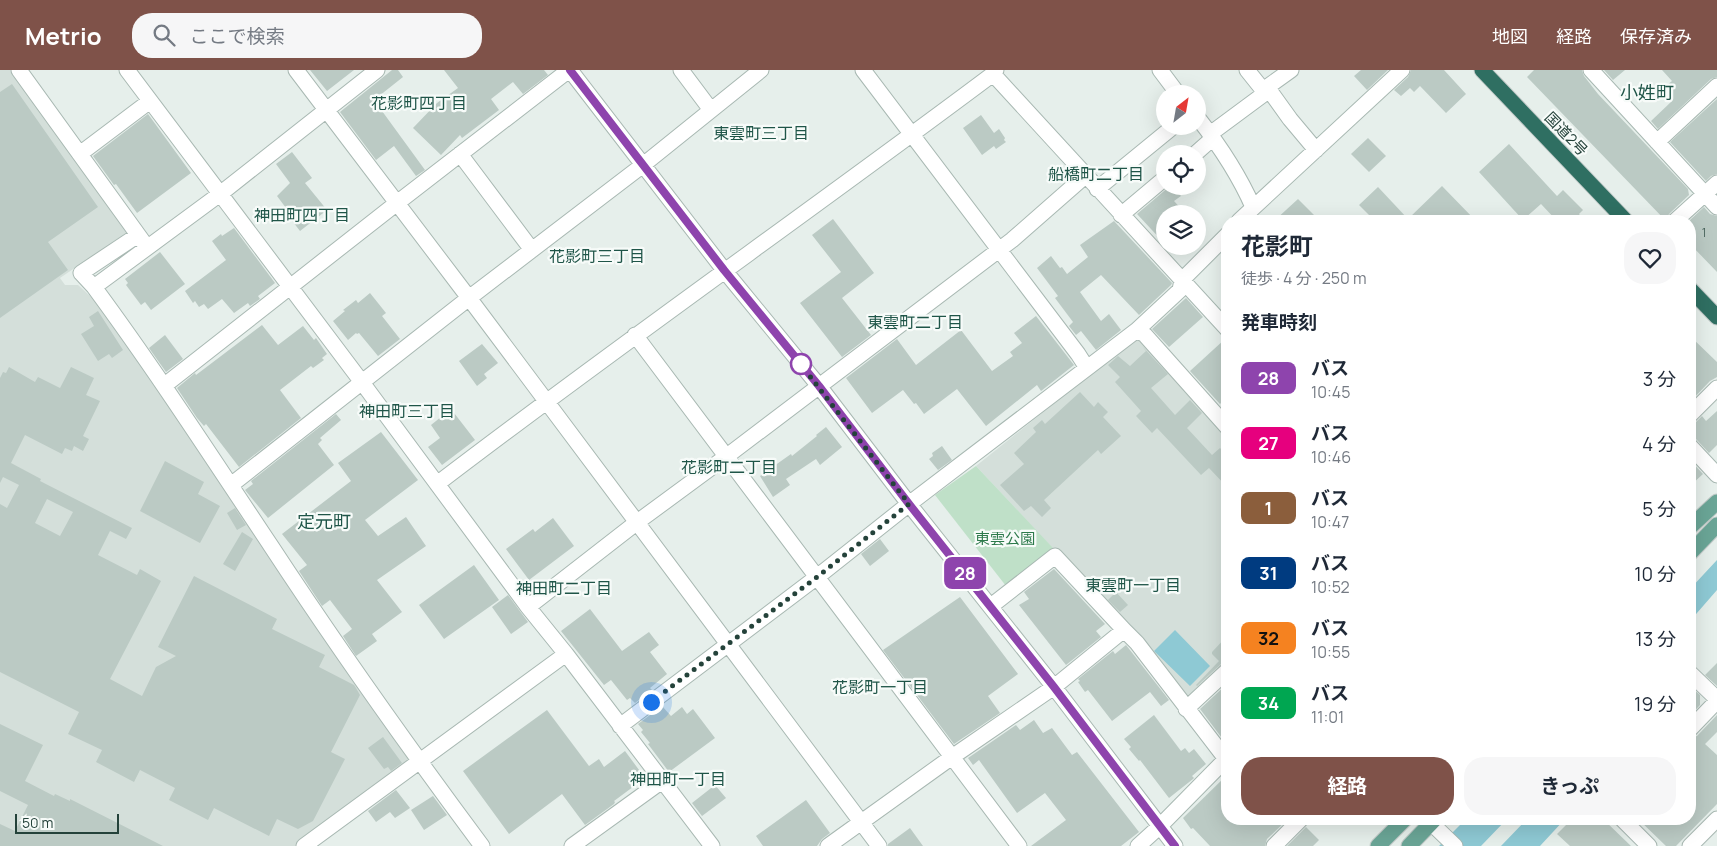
<!DOCTYPE html>
<html lang="ja">
<meta charset="utf-8">
<style>
body{margin:0;font-family:Manrope,"Noto Sans JP",sans-serif;background:#f6f6f7;color:#1f2937;height:100vh;display:flex;flex-direction:column;font-size:19px;white-space:nowrap}
*{box-sizing:border-box;margin:0}
p{font-size:16px;color:#747a83}
.icon{flex:none;width:28px;height:28px;fill:none;stroke:currentColor;stroke-width:2;stroke-linecap:round;stroke-linejoin:round}
.map{position:relative;flex:1;overflow:hidden}
.panel{position:absolute;left:1221px;top:145px;width:475px;height:610px;display:flex;flex-direction:column;background:#fff;border-radius:20px;box-shadow:0 5px 20px #0002}
.panel>*{flex:none}
.badge{padding:0 10px;border-radius:8px;font-size:18px;line-height:32px}
.needle{width:32px;rotate:31deg}
.controls{position:absolute;left:1156px;top:15px;display:grid;gap:10px}
.controls a{display:grid;place-items:center;width:50px;height:50px;border-radius:50%;background:#fff;box-shadow:0 5px 20px #0002;font-size:25px}
.scale{position:absolute;left:15px;bottom:12px;width:104px;box-sizing:border-box;padding-left:5px;border:2px solid #24423a;border-top:0;font-size:14px;line-height:18px;white-space:nowrap;color:#24423a;-webkit-text-stroke:4px #f7fbf9;paint-order:stroke}
.you{position:absolute;width:25px;height:25px;margin:-12px;border:4px solid #fff;border-radius:50%;background:#1a73e8;box-shadow:0 0 0 8px #1a73e833}
.map>.badge{position:absolute;translate:-50% -50%;box-shadow:0 0 0 2px #fff}
h2{padding:0 20px;font-size:19px;line-height:45px}
.round{display:grid;place-items:center;flex:none;width:52px;height:52px;border-radius:20px;background:#f6f6f7}
.summary{display:flex;align-items:center;justify-content:space-between;height:85px;padding:0 20px}
h1{font-size:24px;font-weight:700;line-height:38px}
.primary-button{display:flex;gap:10px;margin-top:auto;padding:10px 20px}
.primary-button a{flex:1;height:58px;border-radius:20px;background:#7f5249;color:#fff;font-size:20px;font-weight:700;line-height:58px;text-align:center}
.primary-button a+a{background:#f6f6f7;color:#1f2937}
ul{padding:0;list-style:none}
li{display:flex;align-items:center;gap:15px;height:65px;padding:0 20px}
li div{flex:1}
li b{display:block;font-size:19px}
li em{font-style:normal}
li .badge{min-width:55px;font-weight:700;text-align:center}
header{display:flex;align-items:center;gap:30px;box-sizing:border-box;height:70px;padding:0 25px;background:#7f5249;color:#fff}
header strong{font-size:24px}
nav{display:flex;gap:28px;margin-inline-start:auto;font-size:18px}
.search{width:350px;height:45px;background:#f6f6f7;display:flex;align-items:center;gap:12px;box-sizing:border-box;padding:0 18px;border-radius:20px;color:#747a83;font-size:19px}
.map>svg:first-child{display:block}
.built{fill:#d4dfda}
.green{fill:#bfe0c8}
.water{fill:#8ec9d4}
.building{fill:#bbcac4;fill-rule:evenodd}
.lines{fill:none;stroke-linecap:round;stroke-linejoin:round}
.minor-casing{stroke:#a8b8b2;stroke-width:17}
.major-casing{stroke:#c2cac8;stroke-width:17}
.highway-casing{stroke:#c2cac8;stroke-width:17}
.minor{stroke:#fff;stroke-width:15}
.major{stroke:#6aa596;stroke-width:15}
.highway{stroke:#2f6f62;stroke-width:15}
.line-casing{stroke:#fff;stroke-width:11}
.line{stroke:#8e44ad;stroke-width:8}
.walk{stroke:#24423a;stroke-width:5;stroke-dasharray:0 9}
.stop-dot{fill:#fff;stroke:#8e44ad;stroke-width:2.5}
.labels{text-anchor:middle;stroke-width:4.5;stroke-linejoin:round;paint-order:stroke}
.number-label{font-size:12px;fill:#4a645c}
.street-label{font-size:15px;fill:#24423a;stroke:#f7fbf9}
.park-label{font-size:15px;fill:#2d7a4b;stroke:#f7fbf9}
.neighbourhood-label{font-size:16px;fill:#1f5548;stroke:#f7fbf9}
.quarter-label{font-size:18px;fill:#1f5548;stroke:#f7fbf9}
</style>
<header>
<strong>Metrio</strong>
<div class="search"><svg class="icon" aria-label="search" viewBox="0 0 24 24"><circle cx="10" cy="10" r="6"/><path d="M15 15l6 6"/></svg>ここで検索</div>
<nav><a>地図</a><a>経路</a><a>保存済み</a></nav>
</header>
<div class="map">
<svg width="1717" height="776" viewBox="0 0 1717 776">
<rect width="100%" height="100%" fill="#e6efeb"/>
<path class="built" d="M0,0H10L129,161L60,208L65,215H78L99,234L409,686V693L295,776H0Z
M1138,266L1227,361V593L1189,631L1135,566L976,396Z"/>
<path class="green" d="M976,396L1054,479L1006,516L935,425Z"/>
<path class="water" d="M1717,490V520L1690,551V519Z
M1175,560L1210,596L1190,616L1154,581Z
M1466,749H1507L1481,776H1439Z
M1527,749H1565L1540,776H1501Z"/>
<path class="building" d="M310,0H354L327,21Z
M392,0H398L403,7L374,30L425,100L416,106L394,76L376,90L340,42Z
M444,0H544L548,5L523,24L513,12L491,29L499,40L462,68L460,65L441,85L413,58L437,33L458,18Z
M1361,0H1388L1367,20L1354,6Z
M1411,0H1444L1466,24L1446,43L1420,16L1414,22L1410,18L1401,26L1394,20L1408,7Z
M1534,0H1582L1584,6L1598,24L1688,119L1689,125L1669,144L1666,151L1527,7Z
M1604,0H1625L1613,10Z
M1662,0H1717V7L1711,9L1658,59L1651,51L1672,31L1662,19L1672,11Z
M12,14L98,137L48,172L68,200L0,248V22Z
M1717,29V104L1711,106L1706,111L1670,72Z
M148,44L191,103L137,143L116,114L114,115L93,86Z
M981,45L994,63L999,59L1005,68L1004,70L1006,72L996,79L994,76L982,85L963,58Z
M1368,68L1386,86L1369,102L1351,84Z
M1509,74L1557,126L1563,120L1583,140L1579,144L1585,151H1557L1541,134L1523,150L1479,102Z
M292,82L312,108L305,113L327,140L300,161L290,148L292,146L277,126L290,113L276,94Z
M1170,116H1172L1181,126L1174,131L1186,144H1165V174L1137,144Z
M1442,116L1476,151H1375L1359,135L1378,117L1408,149Z
M1298,129L1320,151H1274Z
M1704,137L1710,144L1717,146V202L1690,174V151H1689Z
M833,149L874,203L842,228L871,265L842,287L800,233L841,202L812,165Z
M1114,151L1172,213L1171,215L1139,245L1101,205L1080,222L1101,251L1109,244L1121,260L1096,280L1081,261L1076,265L1069,256L1073,252L1055,228L1058,226L1037,198L1051,186L1060,198L1062,197L1067,204L1088,187L1080,175Z
M234,158L275,213L258,226L260,229L250,236L248,233L234,243L222,229L208,239L204,234L199,237L195,231L193,233L185,221L226,190L212,171L221,164L222,166Z
M160,182L185,214L151,240L145,232L141,235L126,215L128,213L125,209Z
M370,223L386,243L382,246L400,269L378,286L359,263L357,264L356,263L348,270L333,251L345,241L343,240L356,230L358,233Z
M1186,228L1203,247L1169,277L1152,259Z
M98,241L123,280L112,288L109,284L98,291L81,264L94,256L89,247Z
M1036,246L1074,295L1041,321L1037,315L986,356L957,319L924,344L916,333L914,334L903,320L872,343L846,308L897,269L916,295L961,260L992,301L1013,286L1010,282L1022,273L1014,263Z
M262,255L278,275L303,256L314,270L316,268L327,284L322,288L324,290L313,298L311,296L280,320L301,348L239,397L206,354L204,356L197,348L177,318L195,303L196,305Z
M165,265L183,289L166,302L149,278Z
M1690,266L1717,292V307L1710,311L1690,332Z
M1225,269H1228V326L1220,334L1190,301Z
M482,274L498,293L484,304L487,308L477,316L459,291Z
M1142,276L1168,304L1151,318L1175,345L1190,330L1202,343L1187,358L1212,385L1220,378L1228,386V418L1209,398L1201,405L1157,358L1152,363L1136,346L1141,341L1115,312L1120,307L1108,295L1118,286L1130,296L1146,281Z
M9,297L35,312L38,307L60,318L71,297L94,308L86,325L100,331L83,366L89,369L83,381L74,376L72,381L65,378L62,384L25,365L11,393L41,409L40,411L132,458L126,469L110,461L98,485L137,505L140,499L161,511L110,609L142,626L156,597L176,586L158,577L194,506L277,549L272,559L325,585L319,597L354,615L356,618L360,625L331,682L345,689L313,751L298,759L277,749L269,766L214,738L208,750L169,730L175,718L140,700L134,712L96,692L102,680L68,664L79,642L0,602V434L7,438L19,415L3,407L0,413V308L3,302L6,303ZM47,429L73,442L60,466L35,453Z
M1080,322L1094,337L1098,332L1108,342L1103,347L1121,366L1101,384L1098,380L1044,430L1051,438L1042,447L1031,436L1024,441L1000,415L1024,394L1014,383L1036,362L1033,358L1042,350L1045,354Z
M451,339L475,370L442,395L428,377L440,368L431,355Z
M1717,341V375L1709,383L1696,369L1690,367V354L1696,352L1702,346L1706,351Z
M336,344L341,350L320,368L322,370L318,374L334,395L268,448L245,420L253,414L251,411Z
M826,357L842,377L820,395L816,389L786,409L790,415L773,427L760,406L791,384L792,386L817,366L816,365Z
M381,362L418,410L365,450L378,466L406,447L426,476L377,510L402,542L372,564L377,571L356,586L343,566L352,559L330,530L322,536L299,501L307,495L282,464L351,411L338,393Z
M942,376L952,390L938,400L929,389L933,386L932,383Z
M1690,390L1703,404L1690,416Z
M165,391L204,412L198,424L220,436L200,473L140,441Z
M235,438L246,455L237,460L227,443Z
M553,448L574,476L529,510L506,479L533,459L535,462Z
M242,462L253,469L235,501L223,494Z
M880,469L889,481L870,496L861,484Z
M474,495L499,530L444,569L419,535Z
M1054,499L1105,554L1096,561L1101,567L1066,595L1019,535L1029,529L1024,522Z
M1116,522L1128,535L1120,542L1108,530Z
M508,525L528,552L511,564L492,537Z
M960,527L1018,604L988,626L1000,643L954,674L883,580Z
M590,539L622,581L649,562L659,575L650,582L667,604L650,618L652,620L635,633L630,628L627,630L611,610L604,615L561,561Z
M1228,565V591L1222,593L1197,616L1196,615L1219,591L1212,584V582Z
M1126,575L1169,630L1161,636L1150,622L1112,651L1088,620L1085,622L1078,612L1080,611L1078,609L1113,581L1115,584Z
M1717,593V616L1705,605Z
M1228,613V676L1200,639Z
M1690,616L1700,625V635L1690,646Z
M662,636L671,646L682,637L687,644L693,639L715,668L669,702L648,674L650,673L641,662L643,660L638,654Z
M547,640L589,696L599,689L604,697L625,681L645,708L614,731L615,732L614,734L585,755L562,724L509,764L463,701Z
M1154,645L1181,681L1185,678L1189,683L1194,679L1206,694L1192,706L1194,708L1193,709L1169,728L1140,690L1139,691L1129,679L1131,677L1124,669Z
M1717,645V662L1705,674L1717,685V734L1676,776H1666L1638,749H1690V668L1697,666Z
M1034,650L1043,663L1052,658L1072,685L1077,682L1139,762L1121,776H1031L1066,750L1045,723L1017,743L979,690L973,695L968,688L1016,655L1020,660Z
M0,654L43,675L25,711L54,726L55,724L70,731V729L163,776H0V754L15,761L28,735L0,721Z
M383,667L402,693L391,701L388,697L384,699L368,678Z
M1228,704V749H1288L1267,769L1265,776H1210L1193,758L1191,759L1183,748Z
M715,715L726,728L702,746L692,733Z
M396,720L410,738L395,748L390,742L376,752L368,741Z
M433,726L447,745L424,760L411,740Z
M806,730L830,763L822,769L817,776H763L756,766Z
M1572,749H1603L1631,776H1570L1557,764Z
M1306,757L1319,770L1313,776H1287Z
M910,758L923,776H888V774Z"/>
<g class="lines">
<g class="minor-casing">
<path id="minor" d="M19,0L144,173
M127,0L361,311L528,537L566,584L712,776
M296,0L469,228L879,776
M570,0L724,200L819,316L909,434L1054,617L1175,776
M681,0L711,40
M863,0L1078,284L1087,298
M1160,0L1178,24
M1247,0L1263,20
M1591,0L1717,137
M993,4L1228,260
M1267,17L1290,49L1316,80
M1198,48C1219,75 1239,105 1253,137
M1210,64L1264,24L1263,20L1291,0
M1657,72L1717,16
M81,83L150,31
M460,84L532,180
M1195,84L1213,68
M1097,119L1174,56
M1121,145L1165,108
M1239,151L1402,0
M1675,151L1717,113
M138,165L81,203L94,217C156,301 213,389 271,476C338,578 409,678 482,776
M94,217L220,124L377,0
M1137,260L1145,265L1228,358
M635,265L1019,776
M165,315L397,133L569,0
M1690,345L1717,318
M1690,376L1717,405
M437,414C620,274 809,142 993,4L996,0
M231,415L469,228L643,95L761,0
M991,536L1055,486L1125,561
M528,537L636,453L727,386L1012,170L1085,106
M1690,603L1717,629
M1186,639L1228,600
M620,656L817,507L909,434L1137,260L1180,220L1182,210L1228,164
M1690,659L1717,631
M1427,749L1455,776
M1622,749L1649,776
M304,776L566,584
M572,776L662,711
M828,776L952,687L1054,617L1124,560L1137,573L1226,689
M1138,776L1160,756L1228,687
M1274,776L1301,749
M1690,776L1717,749"/>
</g>
<g class="major-casing">
<path id="major" d="M1690,457L1717,432
M1690,483L1717,455
M1378,776L1405,749
M1409,776L1435,749"/>
</g>
<g class="highway-casing">
<path id="highway" d="M1482,0L1626,151
M1690,219L1717,247"/>
</g>
<use href="#minor" class="minor"/>
<use href="#major" class="major"/>
<use href="#highway" class="highway"/>
</g>
<g class="lines">
<g class="line-casing">
<path id="line" d="M570,0L724,200L819,316L909,434L1054,617L1175,776"/>
</g>
<use href="#line" class="line"/>
<path class="walk" d="M651,632L817,507L909,434L795,287L801,294"/>
</g>
<circle class="stop-dot" cx="801" cy="294" r="10"/>
<g class="labels">
<g class="number-label">
<text x="1704" y="167">1</text>
</g>
<g class="street-label">
<text transform="translate(1566 64) rotate(46)" y="5">国道2号</text>
</g>
<g class="park-label">
<text x="1005" y="474">東雲公園</text>
</g>
<g class="neighbourhood-label">
<text x="419" y="39">花影町四丁目</text>
<text x="761" y="69">東雲町三丁目</text>
<text x="1096" y="110">船橋町二丁目</text>
<text x="302" y="151">神田町四丁目</text>
<text x="597" y="192">花影町三丁目</text>
<text x="915" y="258">東雲町二丁目</text>
<text x="407" y="347">神田町三丁目</text>
<text x="729" y="403">花影町二丁目</text>
<text x="1133" y="521">東雲町一丁目</text>
<text x="564" y="524">神田町二丁目</text>
<text x="880" y="623">花影町一丁目</text>
<text x="678" y="715">神田町一丁目</text>
</g>
<g class="quarter-label">
<text x="1647" y="29">小姓町</text>
<text x="324" y="458">定元町</text>
</g>
</g>
</svg>
<div class="controls">
<a><svg class="needle" viewBox="-14 -14 28 28"><path d="M0-13l5 13h-10z" fill="#e53935"/><path d="M0 13l5-13h-10z" fill="#747a83"/></svg></a>
<a><svg class="icon" aria-label="locate" viewBox="0 0 24 24"><circle cx="12" cy="12" r="6"/><path d="M12 2v4M12 18v4M2 12h4M18 12h4"/></svg></a>
<a><svg class="icon" aria-label="layers" viewBox="0 0 24 24"><path d="M12 4l9 5-9 5-9-5zM3 14l9 5 9-5"/></svg></a>
</div>
<div class="scale">50 m</div>
<div class="you" style="left:651px;top:632px"></div>
<b class="badge" style="left:965px;top:503px;background:#8e44ad;color:#fff">28</b>
<section class="panel">
<div class="summary"><div><h1>花影町</h1><p>徒歩 · 4 分 · 250 m</p></div><a class="round"><svg class="icon" aria-label="heart" viewBox="0 0 24 24"><path d="M12 20l-8-8c-3-5 5-10 8-4 3-6 11-1 8 4z"/></svg></a></div>
<h2>発車時刻</h2>
<ul>
<li><span class="badge" style="background:#8e44ad;color:#fff">28</span><div><b>バス</b><p>10:45</p></div><em>3 分</em></li>
<li><span class="badge" style="background:#e6007e;color:#fff">27</span><div><b>バス</b><p>10:46</p></div><em>4 分</em></li>
<li><span class="badge" style="background:#8b5e3c;color:#fff">1</span><div><b>バス</b><p>10:47</p></div><em>5 分</em></li>
<li><span class="badge" style="background:#003b80;color:#fff">31</span><div><b>バス</b><p>10:52</p></div><em>10 分</em></li>
<li><span class="badge" style="background:#f58220;color:#111">32</span><div><b>バス</b><p>10:55</p></div><em>13 分</em></li>
<li><span class="badge" style="background:#00a651;color:#fff">34</span><div><b>バス</b><p>11:01</p></div><em>19 分</em></li>
</ul>
<div class="primary-button"><a>経路</a><a>きっぷ</a></div>
</section>
</div>
